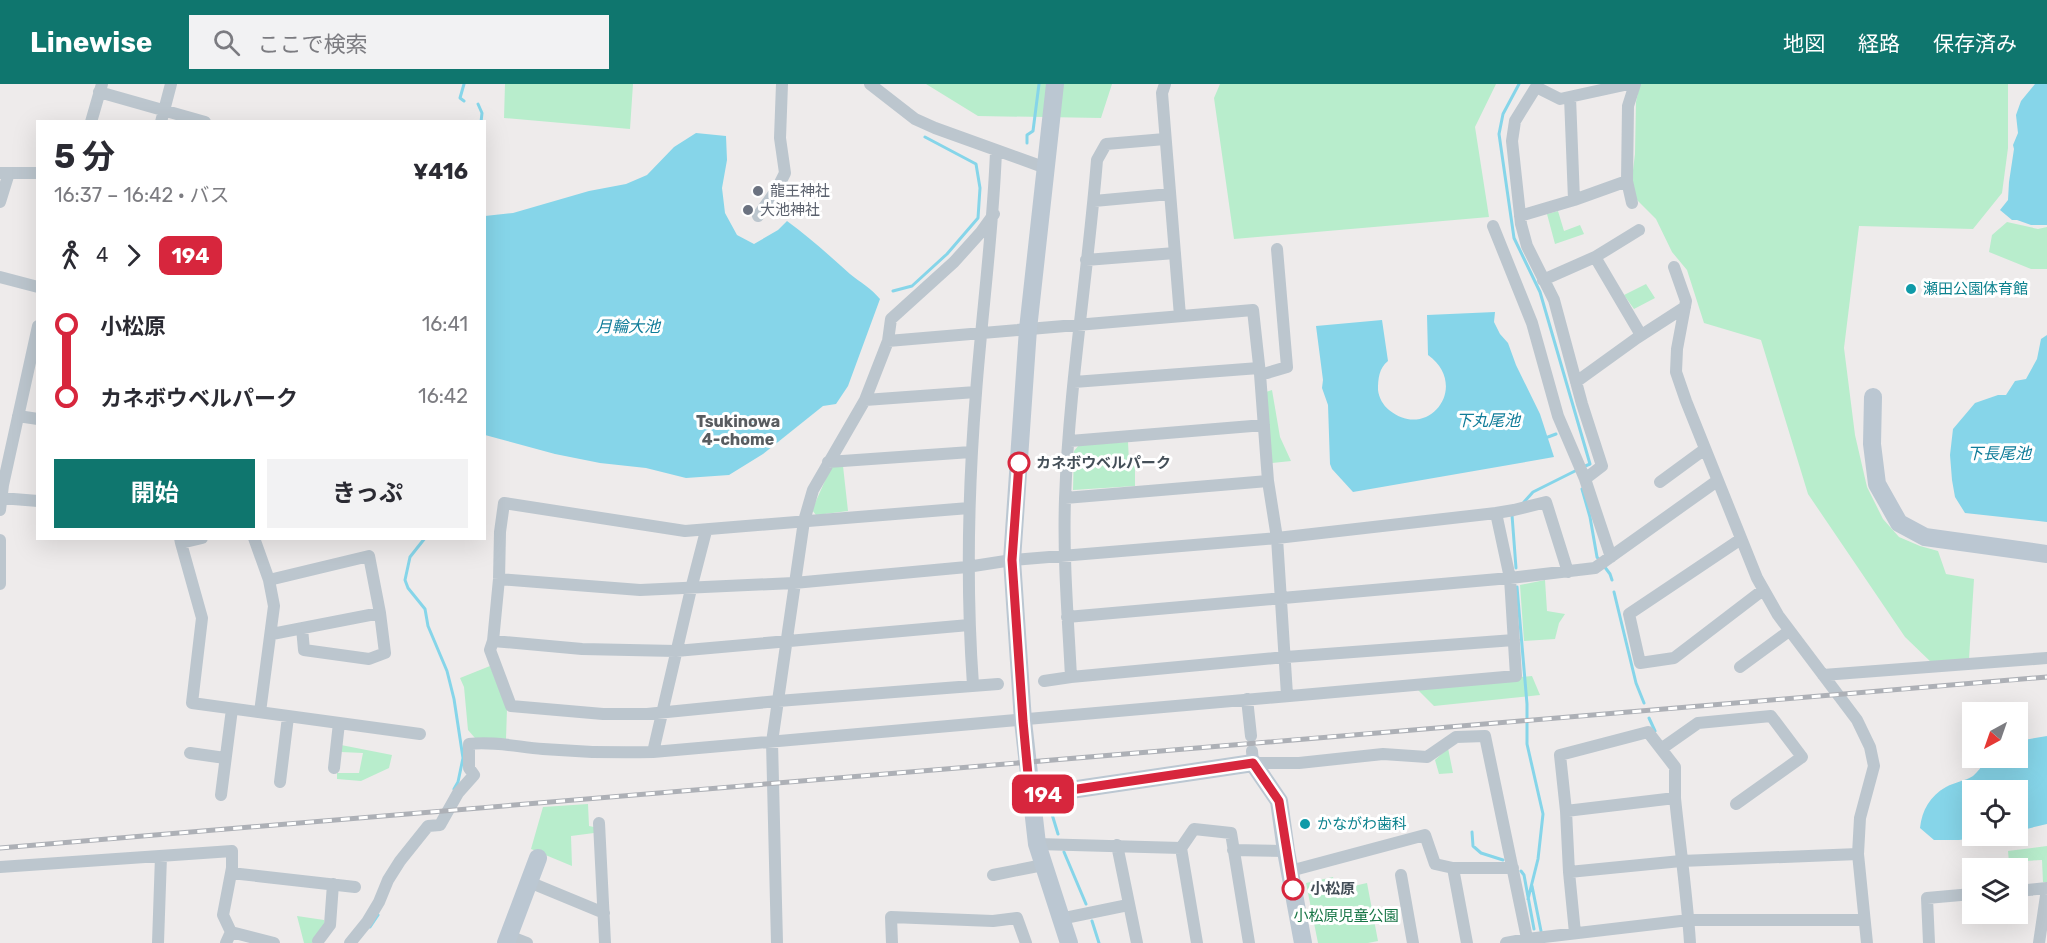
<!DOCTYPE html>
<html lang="ja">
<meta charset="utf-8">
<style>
body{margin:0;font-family:Rubik,"Noto Sans JP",sans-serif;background:#f2f2f3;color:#2b2b33;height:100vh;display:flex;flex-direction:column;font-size:22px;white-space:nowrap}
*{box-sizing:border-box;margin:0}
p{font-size:20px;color:#7c7c81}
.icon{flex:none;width:33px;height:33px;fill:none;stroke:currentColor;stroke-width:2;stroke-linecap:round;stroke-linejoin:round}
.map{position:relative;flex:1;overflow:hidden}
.sheet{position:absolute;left:36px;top:36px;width:450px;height:420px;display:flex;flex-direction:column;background:#fff;border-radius:0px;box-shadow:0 6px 24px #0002}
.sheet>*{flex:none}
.badge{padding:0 12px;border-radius:9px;font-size:21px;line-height:39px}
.needle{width:39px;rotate:220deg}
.fabs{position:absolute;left:1962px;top:618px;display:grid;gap:12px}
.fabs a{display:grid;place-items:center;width:66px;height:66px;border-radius:0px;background:#fff;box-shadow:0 6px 24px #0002;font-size:30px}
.map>.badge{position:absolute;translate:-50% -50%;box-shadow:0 0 0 3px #fff}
.legs{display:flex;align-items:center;gap:9px;height:66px;padding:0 18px;font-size:20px}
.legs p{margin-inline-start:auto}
.headline{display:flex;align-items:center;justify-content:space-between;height:102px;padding:0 18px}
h1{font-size:33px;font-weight:700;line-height:45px}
.primary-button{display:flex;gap:12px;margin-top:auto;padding:12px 18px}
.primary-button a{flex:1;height:69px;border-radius:0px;background:#0f766e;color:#fff;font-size:24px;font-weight:700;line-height:69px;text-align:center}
.primary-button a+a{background:#f2f2f3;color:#2b2b33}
ul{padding:0 18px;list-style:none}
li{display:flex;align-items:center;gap:21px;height:72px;font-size:22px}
li i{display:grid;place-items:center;width:9px;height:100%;margin:0 8px;background:currentColor}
li i::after{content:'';width:15px;height:15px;margin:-8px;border:4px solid;border-radius:50%;background:#fff}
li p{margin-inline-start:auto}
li:first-child i{background:linear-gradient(#0000 50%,currentColor 0)}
li:last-child i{background:linear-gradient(currentColor 50%,#0000 0)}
header{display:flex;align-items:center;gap:36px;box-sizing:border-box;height:84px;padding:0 30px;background:#0f766e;color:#fff}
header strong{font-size:28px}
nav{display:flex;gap:33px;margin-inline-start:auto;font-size:21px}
.search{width:420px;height:54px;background:#f2f2f3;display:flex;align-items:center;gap:15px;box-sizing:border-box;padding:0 21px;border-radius:0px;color:#7c7c81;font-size:22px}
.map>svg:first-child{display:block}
.green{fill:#b8edcc}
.water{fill:#86d5e9}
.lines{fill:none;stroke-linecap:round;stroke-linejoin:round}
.stream{stroke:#86d5e9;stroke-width:3}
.street{stroke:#bcc6ce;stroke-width:12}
.secondary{stroke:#bbc7d2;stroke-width:18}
.rail-casing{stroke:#adb0b6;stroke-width:5}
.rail{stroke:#fff;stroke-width:3;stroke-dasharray:9;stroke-linecap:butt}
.line-1-casing{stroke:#fff;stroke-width:14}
.line-1{stroke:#d7263d;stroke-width:9}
.worship-dot{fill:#6b7280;stroke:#fff;stroke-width:2}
.culture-dot{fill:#0f9aa8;stroke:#fff;stroke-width:2}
.stop-1-dot{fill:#fff;stroke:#d7263d;stroke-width:3}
.labels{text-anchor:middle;stroke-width:6;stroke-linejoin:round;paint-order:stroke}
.worship-label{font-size:15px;fill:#5b616d;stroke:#fff;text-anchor:start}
.culture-label{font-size:15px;fill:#0d838f;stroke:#fff;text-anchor:start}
.stop-label{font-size:15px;font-weight:bold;fill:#444f58;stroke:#fff;text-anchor:start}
.park-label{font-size:15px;fill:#187647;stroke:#fff}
.water-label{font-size:16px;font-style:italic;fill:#0f7c99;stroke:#fff}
.neighbourhood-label{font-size:16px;font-weight:bold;fill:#585c60;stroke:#fff}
</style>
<header>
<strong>Linewise</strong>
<div class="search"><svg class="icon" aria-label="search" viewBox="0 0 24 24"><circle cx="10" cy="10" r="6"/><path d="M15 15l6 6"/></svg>ここで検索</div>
<nav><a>地図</a><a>経路</a><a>保存済み</a></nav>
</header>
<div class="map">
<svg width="2047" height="859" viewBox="0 0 2047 859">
<rect width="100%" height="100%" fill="#eeebeb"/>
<path class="green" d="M505,0H633L630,45L504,34Z
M926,0H1112L1101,34L978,32Z
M1220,0H1496L1475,43L1489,133L1234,155L1214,14Z
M1640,0H2008V64L2002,109L1973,145L1859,142L1844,264L1855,351L1867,403L1883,435L1899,453L1920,462L1938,467L1946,490L1974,495L1969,575L1933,580L1905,553L1808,410L1761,256L1704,239L1687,186L1672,168L1656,135L1636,115L1632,94L1635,70L1636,18Z
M1558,127L1564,147L1580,141L1584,150L1555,160L1547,130Z
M2007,138L2038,145L2047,143V185H2031L1989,168L1992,151Z
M1646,200L1655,214L1634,225L1624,211Z
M1272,306L1280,353L1291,377L1272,379L1266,308Z
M1128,358L1129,378H1135V402L1073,406L1074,367L1079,361Z
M832,381L843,382L848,427L816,431L812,426Z
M1545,496L1547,527L1565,530L1559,539L1555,555L1524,557L1520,501Z
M490,582L507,625L506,655L475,654L468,646L464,603L460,594Z
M1532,592L1540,611L1434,622L1414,602Z
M341,661L392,671L389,684L361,697L337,695V689H359L363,669L341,668Z
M1448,664L1453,689L1439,690L1435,676Z
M588,720L589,742L594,743V749L571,752L572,782L531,765L543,723Z
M2047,762V798H2043L2042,776L2009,778L2008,767Z
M1333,793L1336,806L1367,799L1378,857L1368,859H1318L1306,799Z
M297,832L324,836L325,842L312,859H304Z"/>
<path class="water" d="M2035,0H2047V141H2031L2017,136H2012L2000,126L2008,116L2009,98L2014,65L2013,61L2018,49L2016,31L2021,17Z
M696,49L726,52L727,76L722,104L725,129L737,151L754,160L778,146L787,137C810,154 830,172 850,190C860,198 872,205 880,215L848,302L836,320L823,322L763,370L729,391L686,394L646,384L600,379L555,370L485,351V132L513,129L589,107L626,100L647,91L674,63Z
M1495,228L1494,238L1500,250L1508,259L1516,281L1540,330L1554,373L1353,408L1332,385L1330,380L1328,321L1322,304L1323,296L1316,242L1382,236L1388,277C1379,284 1378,295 1378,306C1379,314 1383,321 1389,326C1428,358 1471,302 1428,271L1427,231Z
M2047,251V438L1965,429L1955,413L1952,396L1950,371L1953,345L1975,319L1998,311H2006L2015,297L2026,295L2037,275L2041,255Z
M2047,652V740L2018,747V706H1972V752H1992L1959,756H1934L1920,744C1922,726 1930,712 1946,703C1955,698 1965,697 1973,692C1979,687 1983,680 1987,674H2018V657Z"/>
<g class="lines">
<path class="stream" d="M464,0L460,14L464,17
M1519,0L1503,30L1499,50L1514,154L1540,208L1590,380L1583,383
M478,20L482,29L481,38
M1027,59V51L1033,47L1039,0
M893,207L912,202L947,170L978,134L980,104L976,80L925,53
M1548,353L1556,350
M1582,405L1590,433L1597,473L1600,477
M1524,418L1533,408L1577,386
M1514,429L1512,431L1516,484
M425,454L410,473L405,496L408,504L425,525L428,542L447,587L454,615L463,674L458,698L454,705
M1604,482L1610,490L1612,496
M1517,503L1527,620V660L1543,730L1538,775L1528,815
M1614,508L1636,599L1644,619
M1649,634L1655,647
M1051,727L1058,750
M1472,748L1473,762L1481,769L1503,776
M1064,768L1086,820
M1521,787L1524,791L1534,845
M1532,802L1541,847
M1092,837L1099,859
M370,843L378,831"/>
<path class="street" d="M870,0L915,35L935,44L1046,84
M1165,0L1162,9L1180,232
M99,8L205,38
M1570,13L1574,116
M91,38L102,0
M161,38L171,0
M1165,55L1106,60L1097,76C1088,189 1069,302 1065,415C1063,475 1068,534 1071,593L1286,573L1514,556
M0,89H38
M1094,117L1170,110
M0,118L9,89
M1632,119L1627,97L1628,22L1635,0
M758,132L777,105L785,89L780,54L782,0
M1520,132L1574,116L1627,97
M1493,142L1532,239L1558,332L1585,395
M1595,173L1639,146
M1086,176L1175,169
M1674,183L1686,217L1677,265L1676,288L1686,317L1757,494L1778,531L1857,636L1870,663L1874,682L1860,734L1858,770
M0,193L38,203
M1543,196L1595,173L1641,251
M888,257L1253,226L1260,290L1268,397L1277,454L1287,611
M1267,289L1287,283L1277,165
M1074,298L1259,284
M1576,298L1637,254L1685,223
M865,316L976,308
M18,332L38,335
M1070,357L1264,341
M828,378L971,368
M1660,398L1705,365
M1,414L38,417
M1065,414L1268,397
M969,424L685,447L504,419L500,448L499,495L493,557L490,566L511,622L603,630H647L778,617L998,600
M0,426L3,401L38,242
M1496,429L1514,426L1546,418L1568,488
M180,454L181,459L202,454
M254,454L269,496L274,522L260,628
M1741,455L1629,530L1640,579L1674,574L1763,506
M0,456V500
M181,459L202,534L192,619L420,650
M1611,473L1585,395L1602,382L1582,320L1554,216L1527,162L1521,140L1512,57L1515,37L1536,3L1560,15L1629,0
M269,496L369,472L380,529
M1067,533L1510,494L1595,484L1717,397
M272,550L380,529L385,569L369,575L304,566L302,544
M493,557L582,565L676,567L969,541
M1740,583L1789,547
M1823,591L2047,574
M1044,597L1071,593
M973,601C966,503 968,407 976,309C982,228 993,148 996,67
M1247,615L1251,652
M1661,665L1698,639L1771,632L1802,673L1736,720
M1252,667L1253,679H1299L1383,670L1427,673L1456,653L1485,652L1528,859
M653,668L691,505L706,447
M190,669L225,674
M334,684L339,639
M280,698L288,633
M221,711L232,625
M1566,727L1560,671L1648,648L1675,683V714
M599,739L605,859
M1037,760L1181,764
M1117,761L1137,859
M1233,766L1286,767
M0,783L232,767V784L223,831L231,848L226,859
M1290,787L1425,751L1435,780L1453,784
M1569,788L1681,777L1858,770L1867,859
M231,789L355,803
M993,791L1043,781
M1401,791L1413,859
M529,798L604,829
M2018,807L2047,804
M1060,835L1128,821
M231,848L274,859
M1575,849L1569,788L1566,727L1675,714C1680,763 1687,811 1690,859
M509,852L527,859
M318,857L330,841L333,800
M158,859L161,772
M350,859L367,838L379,818L388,796L400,777L428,742L440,741L458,709L474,691L469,684V660C493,657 518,663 543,665C580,668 616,669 653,668L1516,592L1510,494L1496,429L1277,454L1012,476L967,483L794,499L640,506L499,495
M777,859L772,658L804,437L813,406L865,316L888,257L891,235L954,178L981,148L994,130
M892,859L891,833L993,837L1017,834L1026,859
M1197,859L1181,764L1194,745L1231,749L1249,859
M1467,859L1453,784H1513
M1506,859L1527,855L1689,836H1863
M1929,859L1927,814L1972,810
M2039,859L2047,805"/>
<path class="secondary" d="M1055,0L1028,245L1012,476L1023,637L1037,760L1069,859
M1873,313L1872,360L1877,400L1899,439L1925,453L2047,470
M1030,712L1253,679L1279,717L1286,767L1303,859
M506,859L538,774"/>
<g class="rail-casing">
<path id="rail" d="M0,764L2047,593"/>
</g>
<use href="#rail" class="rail"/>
</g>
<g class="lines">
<g class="line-1-casing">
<path id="line-1" d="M1019,379L1012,476L1023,637L1030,712L1253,679L1279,717L1293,805"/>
</g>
<use href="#line-1" class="line-1"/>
</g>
<g class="worship-dot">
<circle cx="758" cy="107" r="6"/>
<circle cx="748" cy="126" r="6"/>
</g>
<g class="culture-dot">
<circle cx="1911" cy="205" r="6"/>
<circle cx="1305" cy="740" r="6"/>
</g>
<g class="stop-1-dot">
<circle cx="1019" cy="379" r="10"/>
<circle cx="1293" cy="805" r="10"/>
</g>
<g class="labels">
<g class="worship-label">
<text x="770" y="112">龍王神社</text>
<text x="760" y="131">大池神社</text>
</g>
<g class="culture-label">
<text x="1923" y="210">瀬田公園体育館</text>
<text x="1317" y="745">かながわ歯科</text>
</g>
<g class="stop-label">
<text x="1036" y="384">カネボウベルパーク</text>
<text x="1310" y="810">小松原</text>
</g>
<g class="park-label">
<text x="1346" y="837">小松原児童公園</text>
</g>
<g class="water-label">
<text x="628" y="248">月輪大池</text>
<text x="1488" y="342">下丸尾池</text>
<text x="1999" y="375">下長尾池</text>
</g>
<g class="neighbourhood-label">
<text x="738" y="343">Tsukinowa<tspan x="738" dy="18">4-chome</tspan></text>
</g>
</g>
</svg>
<div class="fabs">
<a><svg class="needle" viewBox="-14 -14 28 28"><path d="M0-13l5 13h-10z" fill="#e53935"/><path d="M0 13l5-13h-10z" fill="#7c7c81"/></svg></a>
<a><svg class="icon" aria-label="locate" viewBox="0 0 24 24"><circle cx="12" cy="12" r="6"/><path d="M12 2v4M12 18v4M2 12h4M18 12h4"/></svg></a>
<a><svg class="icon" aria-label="layers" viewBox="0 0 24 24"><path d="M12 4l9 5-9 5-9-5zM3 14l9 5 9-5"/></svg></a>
</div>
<b class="badge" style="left:1043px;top:710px;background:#d7263d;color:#fff">194</b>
<section class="sheet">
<div class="headline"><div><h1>5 分</h1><p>16:37 – 16:42 · バス</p></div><b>¥416</b></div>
<div class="legs"><svg class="icon" aria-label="walk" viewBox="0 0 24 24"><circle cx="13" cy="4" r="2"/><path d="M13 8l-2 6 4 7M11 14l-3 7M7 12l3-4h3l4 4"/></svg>4<svg class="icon" aria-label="forward" viewBox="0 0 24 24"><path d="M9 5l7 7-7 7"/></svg><b class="badge" style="background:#d7263d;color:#fff">194</b></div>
<ul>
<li><i style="color:#d7263d"></i><b>小松原</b><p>16:41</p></li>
<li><i style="color:#d7263d"></i><b>カネボウベルパーク</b><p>16:42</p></li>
</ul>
<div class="primary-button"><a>開始</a><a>きっぷ</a></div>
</section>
</div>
